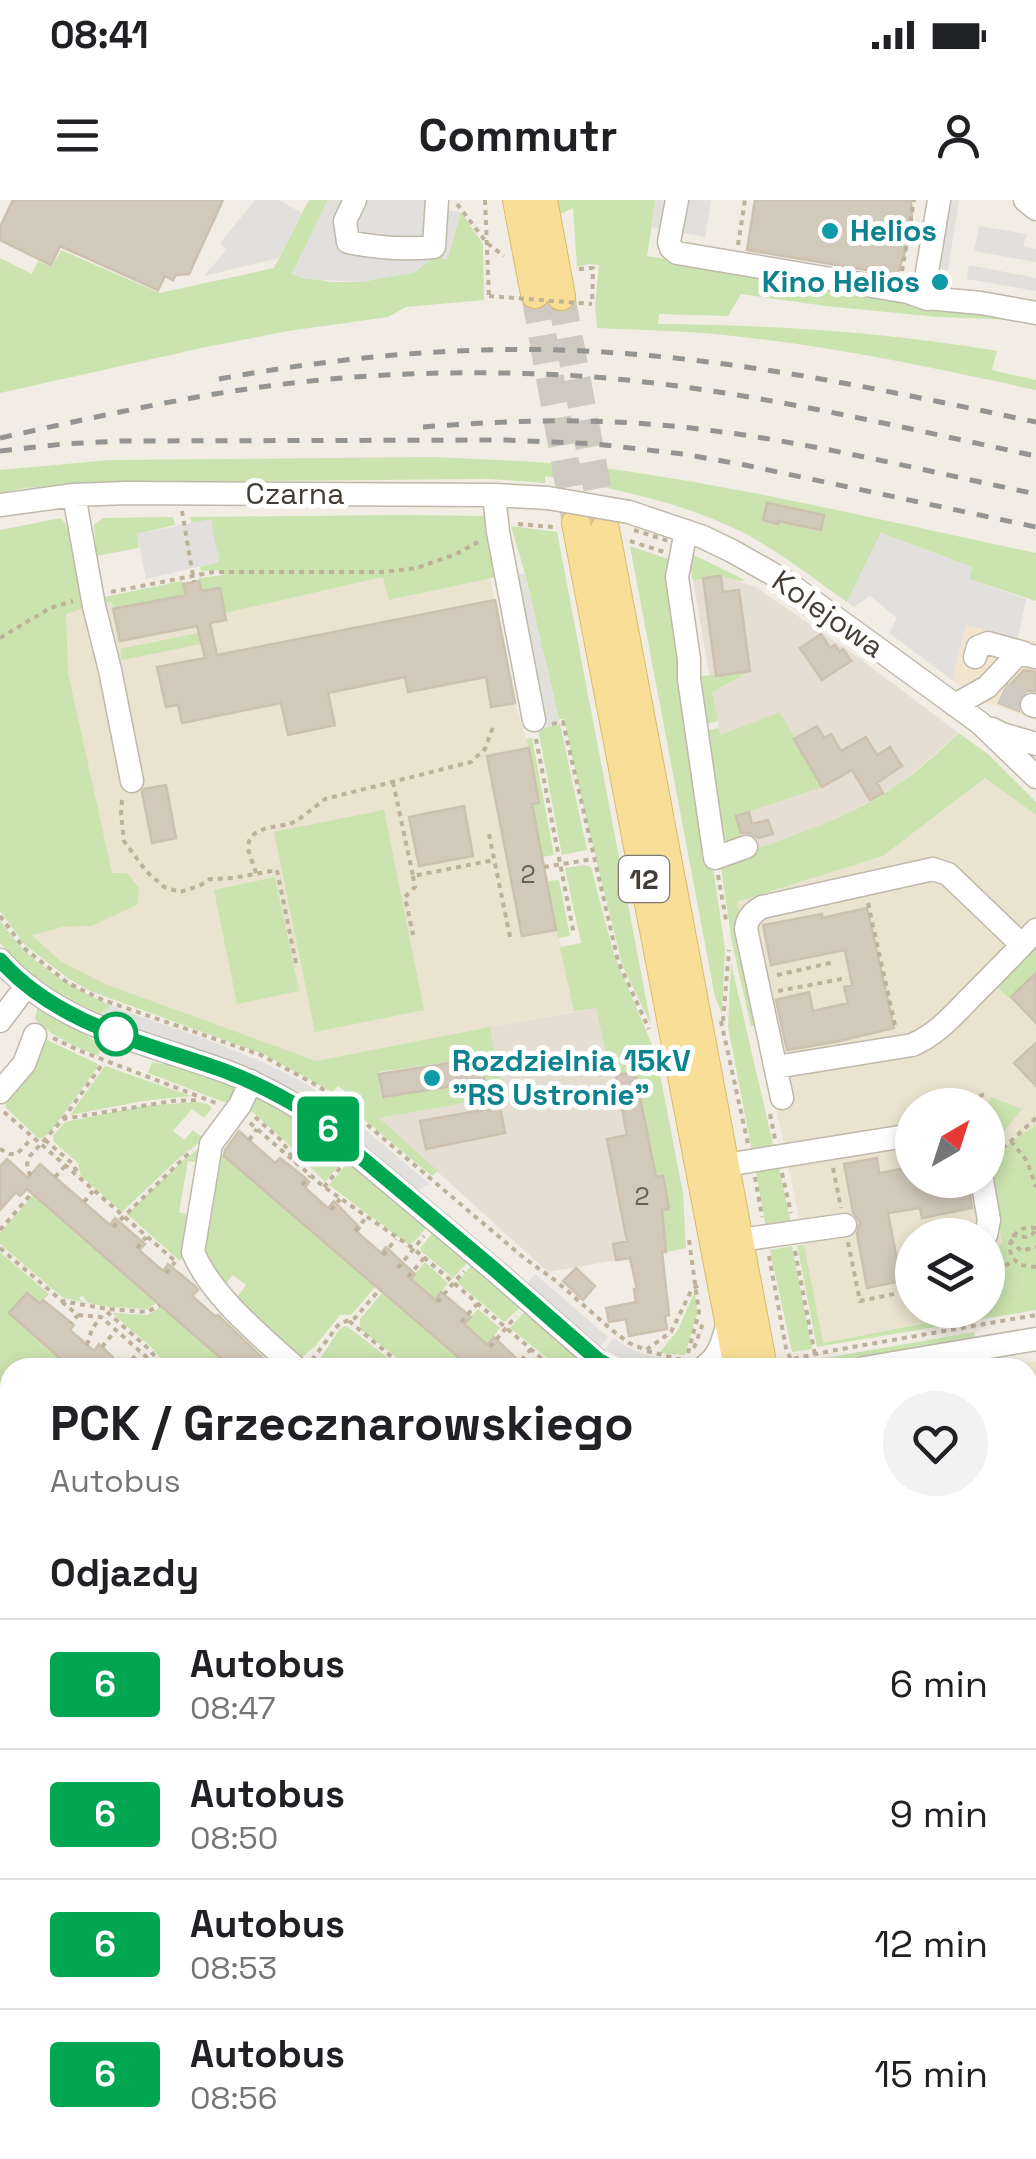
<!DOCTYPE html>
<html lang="pl">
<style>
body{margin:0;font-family:"Space Grotesk",sans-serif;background:#f2f2f2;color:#202124;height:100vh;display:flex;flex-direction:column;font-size:38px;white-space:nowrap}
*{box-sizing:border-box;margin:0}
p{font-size:32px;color:#757577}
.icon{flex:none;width:55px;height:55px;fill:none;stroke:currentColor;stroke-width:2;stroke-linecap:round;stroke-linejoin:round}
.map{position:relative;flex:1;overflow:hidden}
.side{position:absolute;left:0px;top:1158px;width:1038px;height:802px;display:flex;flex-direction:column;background:#fff;border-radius:30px 30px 0 0;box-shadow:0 5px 15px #0003}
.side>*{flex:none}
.badge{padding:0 20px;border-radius:8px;font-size:35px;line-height:65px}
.needle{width:65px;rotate:39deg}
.tools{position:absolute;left:895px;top:888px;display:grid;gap:20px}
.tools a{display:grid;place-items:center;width:110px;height:110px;border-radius:50%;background:#fff;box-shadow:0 5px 15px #0003;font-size:50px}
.map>.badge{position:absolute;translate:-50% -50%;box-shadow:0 0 0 5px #fff}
h2{padding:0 50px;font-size:38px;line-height:90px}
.round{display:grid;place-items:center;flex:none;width:105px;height:105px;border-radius:52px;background:#f2f2f2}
.headline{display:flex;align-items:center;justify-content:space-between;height:170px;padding:0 50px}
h1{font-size:48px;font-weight:800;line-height:75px}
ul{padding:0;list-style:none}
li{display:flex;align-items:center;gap:30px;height:130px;padding:0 50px;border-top:2px solid #e0e0e0}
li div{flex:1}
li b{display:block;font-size:38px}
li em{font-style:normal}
li .badge{min-width:110px;font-weight:700;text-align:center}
.status{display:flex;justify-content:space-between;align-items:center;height:70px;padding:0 50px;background:#fff;direction:ltr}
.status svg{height:28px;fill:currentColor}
header{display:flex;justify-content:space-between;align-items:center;height:130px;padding:0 50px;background:#fff;font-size:45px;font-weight:800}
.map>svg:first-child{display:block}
.residential{fill:#e5dfd3}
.commercial{fill:#f2e5d0}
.education{fill:#e9e3cf;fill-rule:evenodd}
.green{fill:#cbe3af;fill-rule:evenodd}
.parking{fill:#e2e0dc}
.building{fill:#d2c9ba;stroke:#ccc1ae;stroke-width:2.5}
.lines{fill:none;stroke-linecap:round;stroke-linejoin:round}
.minor-tunnel{stroke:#cecac1;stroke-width:22;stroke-dasharray:22 11;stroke-linecap:butt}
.major-tunnel{stroke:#cecac1;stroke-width:28;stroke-dasharray:28 14;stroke-linecap:butt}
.minor-casing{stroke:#bfb8ab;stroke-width:25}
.major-casing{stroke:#dcbb68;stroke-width:30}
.path{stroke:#bdb19a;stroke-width:4;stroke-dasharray:5 5;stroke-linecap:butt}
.minor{stroke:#fff;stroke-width:22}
.major{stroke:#f8de96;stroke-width:28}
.rail{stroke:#949494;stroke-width:5;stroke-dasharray:12 12;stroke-linecap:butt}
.minor-bridge-casing{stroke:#bfb8ab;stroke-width:25;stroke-linecap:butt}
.path-bridge{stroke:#bdb19a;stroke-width:4;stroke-dasharray:5 5;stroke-linecap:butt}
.minor-bridge{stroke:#fff;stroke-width:22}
.line-casing{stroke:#fff;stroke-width:22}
.line{stroke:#00a651;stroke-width:15}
.culture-dot{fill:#0f9aa8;stroke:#fff;stroke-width:4}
.stop-dot{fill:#fff;stroke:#00a651;stroke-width:5}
.labels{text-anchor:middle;stroke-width:10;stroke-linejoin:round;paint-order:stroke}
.number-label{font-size:25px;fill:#676056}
.shield{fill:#fff;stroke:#7b7772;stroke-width:2.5}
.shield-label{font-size:28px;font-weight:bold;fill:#433d35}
.culture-label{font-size:30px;font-weight:bold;fill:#0d838f;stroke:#fff;text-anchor:start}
.street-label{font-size:30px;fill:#433d35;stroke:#fff}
</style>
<div class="status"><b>08:41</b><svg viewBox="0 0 49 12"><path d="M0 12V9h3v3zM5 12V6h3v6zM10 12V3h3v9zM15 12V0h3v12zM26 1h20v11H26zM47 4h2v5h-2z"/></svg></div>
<header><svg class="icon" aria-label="menu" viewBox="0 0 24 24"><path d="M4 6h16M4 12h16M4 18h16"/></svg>Commutr<svg class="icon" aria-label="person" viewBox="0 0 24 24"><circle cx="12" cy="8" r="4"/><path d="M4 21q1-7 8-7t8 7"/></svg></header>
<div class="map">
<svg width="1036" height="1959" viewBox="0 0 1036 1959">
<rect width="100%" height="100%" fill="#f1ede4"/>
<path class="residential" d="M721,376L756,387L863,461L959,533L900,584L852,611L801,634L748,651L737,616L712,492L693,380Z
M611,805L667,949L686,1048L548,1072L378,918L502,896L490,827Z"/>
<path class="commercial" d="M966,425L1036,442V520L984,502L952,480Z
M1036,1161V1702L1028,1712V1168H961L1012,1165Z"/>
<path class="education" d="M384,377L390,400L490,378L515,503L529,548L532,604L574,811L316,861L104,784L60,762L31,734L0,454L66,413L112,402L114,409L220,388L225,413Z
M985,578L1036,615V1101L822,1143L800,1022L746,762L737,702L883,656ZM912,905H988V980H912ZM912,1035H988V1110H912Z
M0,1795L10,1804V1950H178L188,1959H0Z"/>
<path class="green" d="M309,0H328L292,74L330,82H361L415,72L435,55L447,59L461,12L483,44L484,100L406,107L388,117L288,131L206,147L0,193V58L32,74L38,61L52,67L61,50L160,93L274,68Z
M554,0H656L647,56L907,98L1020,120L938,117L826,106L741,94L728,116L659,114L658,124C771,125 886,132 997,151L992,170L1036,180V190C939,169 842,148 742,137C694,131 645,130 597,128L595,106L599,65L588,64L577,67L573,8L557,16Z
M433,257C500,260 566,262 632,272C767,292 902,325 1036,353V401L969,379L972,367L881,333L847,402C813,378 780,352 744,333C683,302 612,288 545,276V283L489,279L130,282L24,288L0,293V270L110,260Z
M400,315L492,316L501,376L389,400L383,377L225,413L202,391L199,378L223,375L221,370L201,371L200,367L219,362L210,320L191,323L190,317Z
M173,317L175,325L137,334L139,348L96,356L94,325L103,318Z
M61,318C78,338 82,382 88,407L66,414L68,473L112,673H127L139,688L137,705L91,726L61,727L32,735L60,761L105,784L316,861L490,827L503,896L379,918L438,971L432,976L337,897L345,891L338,886L332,892L263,854L90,791L69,779L25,745L0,711V330ZM483,857L487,882L381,898L378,872Z
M511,326L557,332L651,825L622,764L585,614L564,519H559L525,374Z
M630,346L668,359L725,749L722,814L715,797Z
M693,355L698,357L745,380L739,381L721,376L693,380L689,359Z
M182,381L186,395L113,409L112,402L101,404L99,398Z
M198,433L201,444L122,460L120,449Z
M750,471L712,492L718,521L706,524L694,477Z
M780,512L822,587L736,616L743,642L725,648L703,535L708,530L719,528L721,535Z
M560,524L587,650L562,655L538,529Z
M959,533L989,555L1036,602V615L985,578L883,656L737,702L760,826H751L732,743L720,661C781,640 845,621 899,584C921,569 940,550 959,533Z
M532,538L554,655L542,657L532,604L529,548L526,539Z
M384,610L424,810L315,832L274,632Z
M585,665L591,667L614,755L656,854L683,993L686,1048L666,1052L662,1010L647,932L628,935L616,875L609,866L596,808L574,811L560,747L581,743L565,668Z
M275,677L299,791L237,804L214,690Z
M559,680L570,736L558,738L547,681Z
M0,720C29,764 65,783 111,806L100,814C58,795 32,777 0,743Z
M1036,745V773L1009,798L996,786Z
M731,763L775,953L753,956L728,827Z
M38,804L101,845L98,856C76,846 51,837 35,819Z
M41,837L98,864L97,868L49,934L39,939L6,908L5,900Z
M152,862L192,869L239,887L232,903L221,901L148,873Z
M105,866L108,867L191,896L143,901L70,915Z
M260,893L279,904L347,956L325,982L285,941L248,908Z
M991,897L1022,909L1003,933L992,942L988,941V905Z
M197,902L208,904L212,908L204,918L192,909L173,931L184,940L193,930L204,939L180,957L122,1012L81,976L78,963L54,942L53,936L65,922L144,906Z
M1036,925V1110L817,1147L797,1045H804L823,1143L962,1116L961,1110H988V1053L1002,1043L988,964L1012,941Z
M205,944L203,963L188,961L179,1012L193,1016L188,1046L180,1061L127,1014L181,962Z
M215,948L376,1086L351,1115H340L316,1145L298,1161L233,1103L246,1085L233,1075L224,1086L204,1065L201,1025Z
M350,960L428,1026L414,1042L408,1044L404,1041L329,985Z
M778,963L791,1024L766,1028L755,966Z
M33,995L157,1103L147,1109L109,1107L88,1103L82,1095L79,1098L83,1102L63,1098L0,1044V1033Z
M434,1031L469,1061L453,1078L421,1051V1047Z
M792,1046L812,1149L792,1152L770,1050Z
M0,1052L49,1094L40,1104L27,1093L68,1165L66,1168H10V1205L0,1197Z
M425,1062L448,1083L435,1100L411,1079Z
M473,1064L522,1106L504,1122L457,1082Z
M695,1091L697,1114L685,1155L659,1153L678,1130Z
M383,1092L471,1167H409L360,1129V1119Z
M162,1106L232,1167H167L152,1148L112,1113L148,1115Z
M478,1109L500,1128L487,1145L464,1124Z
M527,1109L589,1163L585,1167H558L510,1128Z
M345,1126L348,1127L400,1167H316L315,1166L339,1130Z
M974,1132L975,1139L798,1167L797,1163Z
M10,1317V1395L0,1386V1324L2,1325Z
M331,1950H440L451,1959H341Z
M639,1950H772L783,1959H649Z"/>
<path class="parking" d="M255,0H278L302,13L279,58L204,76L226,50L220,43Z
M328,0H433L434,8L461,12L447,60L435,55L415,72L361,82L305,79L292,74Z
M656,0H711L705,37L651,27Z
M946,0H959L948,70L936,68Z
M979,26L1027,34L1023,46L1036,49V62L974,51Z
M969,65L1036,78V91L967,79Z
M211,319L219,362L146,379L137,334Z
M881,333L972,367L969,379L1026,399L1018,438L966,425L952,480L889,433L897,418L870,396L854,407L847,402Z
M510,374H525L560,524L547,527Z
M111,806L211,841L263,862L303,882L334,903L430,984L417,990L304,897L272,879L250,869L153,836L100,814Z
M535,1074L608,1137L600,1147L527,1084Z
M614,1138L625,1146L644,1154L675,1161L678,1167H635L605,1149Z
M10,1656V1788L0,1779V1668Z
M1028,1759L1036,1766V1890L1028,1900Z"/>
<path class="building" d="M13,0H223L189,74L176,75L173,80L165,76L158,90L60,46L51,65L0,40V27Z
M755,0H911L912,20L908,43L897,75L747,50Z
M767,303L824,315L821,330L778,321V324L763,320Z
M721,376L723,392L739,390L750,471L716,476L703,378Z
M199,381L202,391L220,388L226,420L210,423L217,455L495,400L515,503L491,507L486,477L408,492L405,477L328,493L335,525L288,535L281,503L182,523L178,505L166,507L157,467L205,458L197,426L120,441L113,409L186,395L183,384Z
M821,434L830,448L835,445L840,452L843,449L851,461L822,480L800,448Z
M1024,470L1036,472V491H1027L1021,495L1017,502L1019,511L999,503L1005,490Z
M817,526L824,538L831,534L841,551L866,537L877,555L890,547L902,566L877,583L883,593L870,600L852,570L822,587L794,539Z
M529,548L539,603L532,604L556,730L522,736L487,556Z
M166,585L176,638L152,643L142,592L144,589Z
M464,606L473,656L419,666L409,617Z
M749,612L752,624L768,620L773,634L758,638L750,633H741L736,616Z
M867,708L894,828L835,842L787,850L776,800L809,792L813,811L848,803L844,787L852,785L845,750L771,765L763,725L822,714V718Z
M1036,773V823L1011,797Z
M1036,843V886L1014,863Z
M482,858L485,881L383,897L379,874Z
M635,872L656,977L663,976L669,1009L662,1010L666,1052H662L669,1115L665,1116L667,1129L629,1136L626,1119L609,1122L606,1108L636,1102L634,1089H637L630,1058L616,1060L613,1044L627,1041L607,939L627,935L616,875Z
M500,907L505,933L426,949L420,921Z
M239,931L275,963L280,958L304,977L309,982L305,988L328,1008L334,1001L360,1028L357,1032L381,1053L386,1047L415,1074L411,1079L435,1100L441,1092L471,1117L464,1124L487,1145L494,1137L526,1168H471L224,956L225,950Z
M877,958L879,973L912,967V980H967L972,1008L922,1018L920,1008L888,1013L901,1081L867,1088L857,1034L860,1022L853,1012L844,964Z
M7,959L28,978L40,964L110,1025L115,1018L145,1044L139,1050L163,1071L168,1064L195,1086L198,1090L192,1096L216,1117L218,1115L273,1168H232L27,989L20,996L16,992L0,1010V967Z
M576,1068L595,1086L583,1100L563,1081Z
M27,1093L40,1104L43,1100L74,1125L70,1130L94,1151L99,1144L124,1168H71L9,1113Z"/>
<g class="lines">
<path class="minor-tunnel" d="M1003,493L1032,505"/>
<path class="major-tunnel" d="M535,94L576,323
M561,96L605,329"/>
<g class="minor-casing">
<path id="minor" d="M355,0L345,21L348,42C377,48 405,50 434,47L437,0
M677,0L669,42L671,48L677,53L908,92L928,99
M939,0L924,90L926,98L981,103L1036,113
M1025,0L1036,9
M74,295L94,406L110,470L132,581
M494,295L498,332L534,520
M0,305L74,295L126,293L494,295L548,298
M629,312L703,337L732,351L785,381L980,523L1036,577
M686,331L677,377L689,459V479L715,658L746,647
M975,457L978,447L988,443L1024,453
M955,505L987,487L1019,453L1036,457
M1032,505L1036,506
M992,529L1002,534L1036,544
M0,760C57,825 147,843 225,871C254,882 281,896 307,913L493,1069L606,1168
M0,821L27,785
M776,867L912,845C938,834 955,813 974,794C995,773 1016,752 1036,730
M251,881L240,905L211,944L193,1052C211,1096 261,1136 296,1168
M0,892L24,864L35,835
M782,898L746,729C747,718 753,712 762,707L933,669L948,674L1022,745
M726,965L912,935
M982,980L989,1020L986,1035
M740,1040L845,1025
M703,1168C720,1156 723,1141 728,1122
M864,1168L1036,1139
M0,1242L10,1250
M1028,1258L1036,1265
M0,1404L10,1412
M0,1446L10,1454
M0,1539L10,1528
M1028,1549L1036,1539
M0,1555L10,1565
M0,1704L10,1693
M1028,1747L1036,1754
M614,1950L624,1959
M780,1950L790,1959
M835,1959L839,1950"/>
</g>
<g class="major-casing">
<path id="major" d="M517,0L535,94
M543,0L561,96
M576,323L738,1168
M605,329L763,1168
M917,1950L919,1959
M944,1950L946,1959"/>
</g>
<path class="path" d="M485,0L489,96
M457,4L487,43L504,56
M738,45L745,0
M579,69L593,68L592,104
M902,71L914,0
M182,311L194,382
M518,324L553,327
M630,341L664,352
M111,392L213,372H383L417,368L456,354L478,342
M0,438L50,408L73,401
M552,524L563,522L618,761L649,829
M536,539L574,735
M393,582L413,676L494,660
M122,600L121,614L124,641L146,671L164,687L180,692L199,686L210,679L233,678L277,670L297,768
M489,634L511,742
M544,667L593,659
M256,673L248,649L249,641L254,634L266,628L290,624L298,620L325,599L471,562L485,549L493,527
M718,675L726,720
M413,676L415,687L405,697L413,735
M868,703L896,830
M0,716L24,748L68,783L103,800L261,855L318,886L338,900L524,1058L556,1081L613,1131L629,1143L646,1150L671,1132L692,1089L701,1084
M777,775L835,762
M778,791L847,778
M721,821L748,944
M723,821L729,750
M53,838L78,850L216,903
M975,905L978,897L985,894
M4,912L174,1060
M770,914L775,939
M255,917L282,941L295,962
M63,919L104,862
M250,923L324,987L414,1049L553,1168
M45,940L73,964L79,976
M249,940L257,929
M1011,941L1027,961L1036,987
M0,949L10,954H17L32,938
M988,962L1036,918
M833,968L841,1008
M782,973L791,1013
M30,976L27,964L30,956L63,919L172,901L201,900
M55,977L65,966
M755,977L762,1017
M302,985L310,976
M324,987L340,968
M84,1002L93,991
M331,1010L340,999
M113,1027L192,950
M1036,1028C1021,1025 1013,1033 1009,1047L1012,1057L1020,1065L1036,1067
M0,1030L32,993
M355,1031L365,1019
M1012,1035C1022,1037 1031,1040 1036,1029
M1010,1040L1014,1045L1022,1051L1036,1047
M848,1042L860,1101L903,1092L912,1086
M0,1048L62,1101L108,1109L147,1112L160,1105
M137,1048L146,1037
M795,1051L815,1155
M383,1055L396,1039
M769,1056L786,1148L794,1168
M398,1068L424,1036
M166,1073L175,1062
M988,1076L1000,1070L1013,1060
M408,1077L424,1058
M62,1102L78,1115L71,1123
M437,1102L464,1071
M107,1112L150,1150L163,1168
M78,1115L101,1117L159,1168
M349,1121L405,1168
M461,1122L477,1104
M87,1145L92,1129L100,1118
M102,1147L115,1131
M490,1147L516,1116
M694,1148L704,1120
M647,1151L686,1161
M688,1153L699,1112L689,1040
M312,1160L339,1124L355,1118L380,1089
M784,1161L830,1151L1036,1115
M125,1167L139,1152
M1011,1167V1168
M515,1168L531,1149
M1028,1195L1034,1194
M1028,1227L1036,1226
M1028,1471L1036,1473
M0,1632L10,1620
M0,1659L10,1647
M0,1789L10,1798
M0,1824L10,1811
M0,1828L10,1836
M1028,1911L1036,1900
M0,1915L10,1924
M40,1950L51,1959
M170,1950L180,1959
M185,1950L195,1959
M323,1950L333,1959
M882,1950L884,1959
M886,1950L888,1959
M972,1950L975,1959
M981,1950L983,1959
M312,1952L320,1959
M500,1953L502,1950
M76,1959L83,1950
M306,1959L313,1950
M575,1959L583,1950
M995,1959L1000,1950"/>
<use href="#minor" class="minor"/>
<use href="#major" class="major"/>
<path class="rail" d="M219,179C350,155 485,143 618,153C760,163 898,193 1036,222
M423,227C486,222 550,219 614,222C757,228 897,265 1036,294
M0,238C87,219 173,199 261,187C361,173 463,170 564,175C724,184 880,223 1036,256
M0,251L63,244L120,241L506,240L596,244L683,254L745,265L1036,327"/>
<g class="minor-bridge-casing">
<path id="minor-bridge" d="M548,298L629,312"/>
</g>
<path class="path-bridge" d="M489,96L592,104
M634,330L672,342"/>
<use href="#minor-bridge" class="minor-bridge"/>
</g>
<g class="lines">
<g class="line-casing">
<path id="line" d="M0,760C57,825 147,843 225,871C254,882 281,896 307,912L494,1069L598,1160L613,1168"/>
</g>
<use href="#line" class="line"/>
</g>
<g class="culture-dot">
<circle cx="830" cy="31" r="10"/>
<circle cx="940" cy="82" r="10"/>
<circle cx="432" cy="878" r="10"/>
</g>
<circle class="stop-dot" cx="116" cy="834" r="20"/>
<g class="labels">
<g class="number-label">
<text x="528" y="683">2</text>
<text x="642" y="1005">2</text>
</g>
<rect class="shield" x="619" y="656" width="50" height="46" rx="8"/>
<g class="shield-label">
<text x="644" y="689">12</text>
</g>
<g class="culture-label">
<text x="850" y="41">Helios</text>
<text x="920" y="92" text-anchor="end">Kino Helios</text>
<text x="452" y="871">Rozdzielnia 15kV<tspan x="452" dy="34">"RS Ustronie"</tspan></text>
</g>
<g class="street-label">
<text x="295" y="304">Czarna</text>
<text transform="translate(828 414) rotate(35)" y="10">Kolejowa</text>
</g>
</g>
</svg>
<div class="tools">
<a><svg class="needle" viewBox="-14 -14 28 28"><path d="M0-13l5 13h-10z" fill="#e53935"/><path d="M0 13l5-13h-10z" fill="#757577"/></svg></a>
<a><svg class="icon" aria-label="layers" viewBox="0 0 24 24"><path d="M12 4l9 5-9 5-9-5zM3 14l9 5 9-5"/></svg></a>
</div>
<b class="badge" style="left:328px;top:929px;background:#00a651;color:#fff">6</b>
<section class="side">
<div class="headline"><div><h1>PCK / Grzecznarowskiego</h1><p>Autobus</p></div><a class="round"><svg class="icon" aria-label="heart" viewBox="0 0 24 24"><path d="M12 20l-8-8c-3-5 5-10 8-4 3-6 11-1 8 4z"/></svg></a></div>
<h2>Odjazdy</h2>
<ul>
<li><span class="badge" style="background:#00a651;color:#fff">6</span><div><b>Autobus</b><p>08:47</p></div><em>6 min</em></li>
<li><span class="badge" style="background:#00a651;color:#fff">6</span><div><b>Autobus</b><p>08:50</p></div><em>9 min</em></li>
<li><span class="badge" style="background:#00a651;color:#fff">6</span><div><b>Autobus</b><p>08:53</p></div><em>12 min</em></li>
<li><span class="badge" style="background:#00a651;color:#fff">6</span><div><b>Autobus</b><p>08:56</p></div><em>15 min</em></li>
</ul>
</section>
</div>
